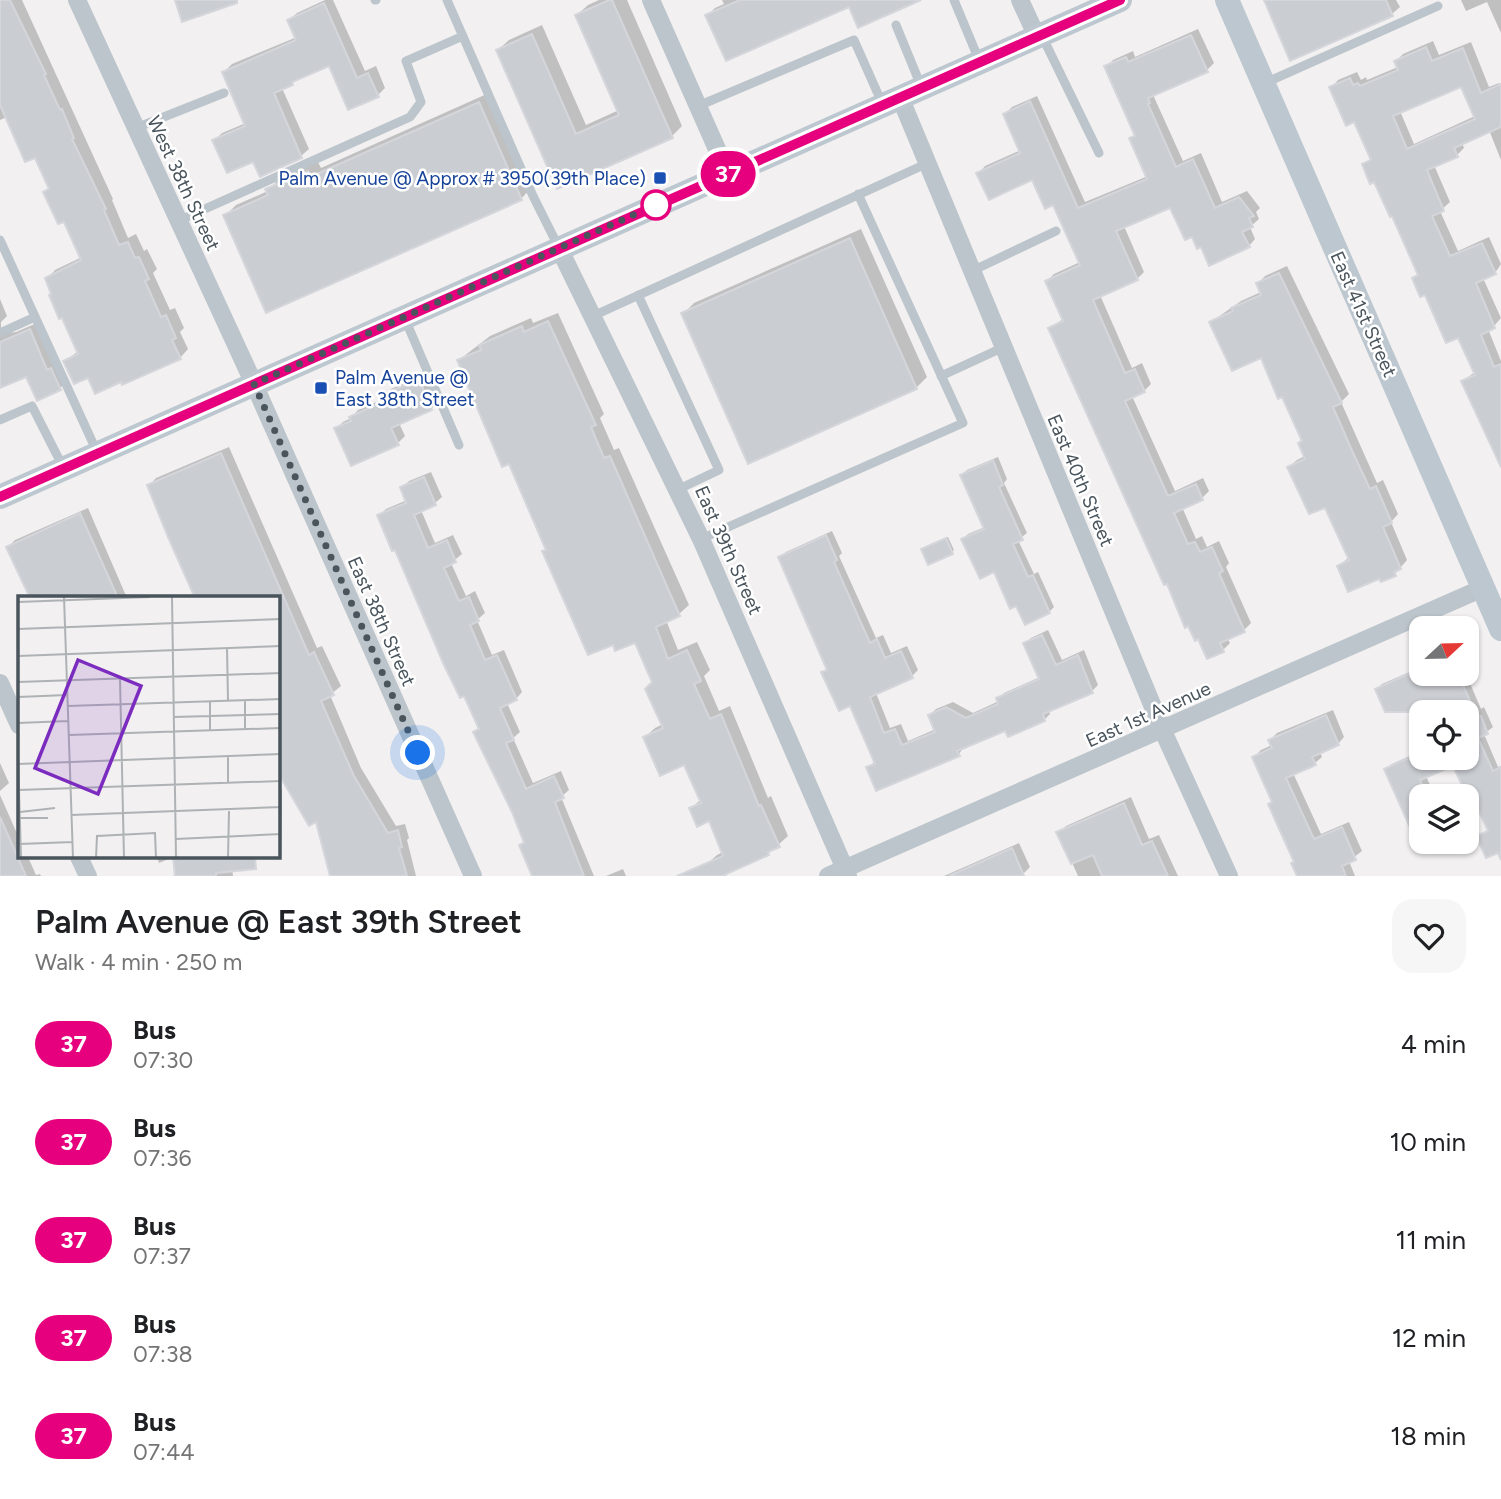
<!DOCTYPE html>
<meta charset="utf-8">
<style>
body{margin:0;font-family:Figtree,sans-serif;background:#f6f6f6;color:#202124;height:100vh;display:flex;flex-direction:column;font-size:26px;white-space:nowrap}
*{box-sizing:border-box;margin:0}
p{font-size:23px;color:#757577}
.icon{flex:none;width:38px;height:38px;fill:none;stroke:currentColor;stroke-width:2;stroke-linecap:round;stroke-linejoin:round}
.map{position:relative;height:876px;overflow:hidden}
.drawer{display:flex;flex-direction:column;background:#fff;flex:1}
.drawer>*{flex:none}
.badge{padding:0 14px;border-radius:23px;font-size:24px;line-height:46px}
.needle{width:46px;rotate:68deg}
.tools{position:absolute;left:1409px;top:616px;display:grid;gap:14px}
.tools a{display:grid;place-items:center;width:70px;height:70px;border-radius:14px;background:#fff;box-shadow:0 2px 5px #0004;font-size:35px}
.you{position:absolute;width:35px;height:35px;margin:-18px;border:5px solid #fff;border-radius:50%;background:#1a73e8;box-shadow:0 0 0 10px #1a73e833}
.map>.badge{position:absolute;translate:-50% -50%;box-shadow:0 0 0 4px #fff}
.round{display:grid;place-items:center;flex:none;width:74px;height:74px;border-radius:21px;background:#f6f6f6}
.summary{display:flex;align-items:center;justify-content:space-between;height:119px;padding:0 35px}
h1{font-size:33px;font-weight:600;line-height:52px}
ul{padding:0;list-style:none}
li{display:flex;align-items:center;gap:21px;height:98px;padding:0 35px}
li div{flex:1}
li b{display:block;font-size:26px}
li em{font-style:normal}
li .badge{min-width:77px;font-weight:700;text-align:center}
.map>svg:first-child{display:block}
.shadow{fill:#0003;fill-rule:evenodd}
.building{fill:#cacdd2;stroke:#d4d6db;stroke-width:2;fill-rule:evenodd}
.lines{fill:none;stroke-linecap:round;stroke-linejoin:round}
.lane{stroke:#bcc5cb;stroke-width:9}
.street{stroke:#bcc5cb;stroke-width:18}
.secondary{stroke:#bdc7d0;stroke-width:24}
.line-casing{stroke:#fff;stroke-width:16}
.line{stroke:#e6007e;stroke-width:10}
.walk{stroke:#49545c;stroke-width:7;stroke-dasharray:0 12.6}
.transit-dot{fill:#1a4fb4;stroke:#fff;stroke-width:2.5}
.stop-dot{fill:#fff;stroke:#e6007e;stroke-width:3.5}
.labels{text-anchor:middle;stroke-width:5;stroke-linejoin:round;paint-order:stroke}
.transit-label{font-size:19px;fill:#164399;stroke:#fff;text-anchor:end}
.street-label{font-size:19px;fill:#49545c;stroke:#fff}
.inset-road{fill:none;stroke:#aeb2b5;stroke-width:2}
.view{fill:#7b2cbf;fill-opacity:0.15;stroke:#7b2cbf;stroke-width:3.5}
.inset-edge{fill:none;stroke:#49545c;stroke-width:3.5}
</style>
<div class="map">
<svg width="1501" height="876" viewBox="0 0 1501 876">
<rect width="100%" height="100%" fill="#f2f0f0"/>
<path class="shadow" d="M0,0H22L113,199L112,200L128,238L136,234L144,251L147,249L157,269L153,273L170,310L175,308L184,328L180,332L188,349L180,358L122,380L89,376L65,362L78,351L47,279L55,270L82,257L65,220L45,192L50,187L36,155L7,117L0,120Z
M325,0H333L365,71L376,66L385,88L378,95L330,63L300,76L292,84L282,88L309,149L301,156L254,159L214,141L222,133L246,123L224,72L232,64L297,37L289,20L297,13Z
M599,0H627L682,126L672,136L558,187L498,50L509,40L542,25L586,125L619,110L577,15L588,5Z
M722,0H916L707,16L715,8L724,4Z
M1270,0H1396L1400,7L1392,14L1290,59Z
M1461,0H1501V33L1487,2L1466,11Z
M1198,29L1214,63L1207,70L1155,93L1154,97L1183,161L1201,153L1222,202L1247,191L1260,208L1256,212L1259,219L1250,227L1255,239L1249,246L1202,245L1171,205L1124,226L1144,272L1137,279L1100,295L1132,368L1142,363L1151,384L1144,391L1132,396L1175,491L1203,478L1209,491L1202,498L1182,507L1196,539L1202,536L1207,547L1219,541L1229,563L1226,567L1251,623L1244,630L1227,638L1230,643L1223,650L1050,328L1063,319L1047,281L1054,274L1080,262L1054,203L1033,178L979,173L985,166L1021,150L1005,114L1012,107L1037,96L1085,202L1148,176L1131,139L1136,134L1106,67L1113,60L1133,51L1135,57Z
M1433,41L1439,55L1471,42L1489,87L1499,83L1501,88V160L1489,130L1462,143L1464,148L1457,155L1434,165L1450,202L1440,211L1458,251L1489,237L1501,264L1495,273L1483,278L1501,318L1494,326L1488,329L1501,361V451L1463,381L1475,372L1459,335L1414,278L1419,273L1393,213L1364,165L1372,157L1355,120L1331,88L1338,80L1357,72L1361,80L1366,77L1367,80L1398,67L1396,61L1403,54ZM1462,85L1475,116L1414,144L1400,111Z
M489,93L531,188L521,199L225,216L236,205L268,191L278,180L318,162L321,168Z
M861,229L927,377L916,388L749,462L683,314L694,303Z
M1287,266L1349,394L1341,402L1377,483L1383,480L1398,514L1391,522L1407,560L1395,574L1380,577L1339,566L1349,557L1326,506L1289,467L1297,460L1305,456L1304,440L1262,356L1211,322L1241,301L1261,292L1258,284L1265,276Z
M0,299L7,316L1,322V329L7,333L16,332L37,323L67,381L60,388L27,375L0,386Z
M558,313L604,414L600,418L614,450L619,448L689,605L679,614L666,620L678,650L697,642L710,670L704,676L719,711L730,706L768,798L771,796L788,836L768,854L736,868L725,876H713L707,864L717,855L723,852L710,819L691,809L701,799L685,763L645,737L655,728L663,724L654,682L636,640L544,552L548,548L510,461L459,360L490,336L531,318L533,323Z
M426,374L438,402L431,409L399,423L405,436L398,443L336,429L343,422L351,418L358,410L385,398L384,396L391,389Z
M229,447L317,648L322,646L341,686L330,695L361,768L396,826L405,824L409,838L407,840L416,876H332L278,598L149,486L156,478Z
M998,457L1007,479L1004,483L1027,533L1018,540L1034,574L1038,572L1054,607L1049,612L1017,604L994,570L963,539L968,534L985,527L962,475L967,470Z
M431,472L442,497L435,503L421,510L435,543L453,535L462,554L451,563L466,596L475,591L485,613L477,620L492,655L504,650L522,692L516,699L507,703L520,732L513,738L533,783L561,771L569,790L561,797L594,876H535L521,846L525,842L476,732L480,728L379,516L386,509L407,500L402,488L409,481Z
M88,508L127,598H32L8,547L15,540Z
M832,531L842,553L839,556L876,638L883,635L891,653L907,646L918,670L912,676L876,693L890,728L901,724L908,741L936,729L930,715L936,709L953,702L973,713L999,701L998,699L1004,693L1040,677L1025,644L1031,638L1048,630L1062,660L1084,650L1098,685L1092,691L1049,710L1050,714L1044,720L1006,728L964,747L959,754L868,768L875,761L851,704L823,673L828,668L780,558L786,552Z
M948,537L954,550L952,552L923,549Z
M1421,667V674H1466L1481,709L1484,707L1493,727L1484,734L1498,767L1501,766V850L1478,837L1489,829L1472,792L1454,763L1426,776L1435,796H1421V832L1386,769L1392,764L1416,753L1413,747L1421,741V758H1466V712H1433L1422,686L1377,689L1382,684Z
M1333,710L1344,737L1338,744L1320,752L1322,757L1315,763L1293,773L1321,834L1349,822L1362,851L1349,861L1355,876H1302L1254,757L1261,750L1272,745L1270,740L1277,733Z
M0,763L9,783L0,791Z
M0,795L19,838V857H28L36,875L40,874L41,876H0Z
M1131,797L1149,839L1159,835L1178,876H1078L1059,833L1066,826Z
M1019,843L1030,867L1023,874L1018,876H944Z
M157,857H173L159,863Z
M175,857H231L233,876H178Z
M623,869L626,876H606Z"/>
<path class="building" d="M0,0H10L46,74L44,75L60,110L62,109L74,138L72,139L106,209L104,210L119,245L128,242L135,258L139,257L149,279L145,281L161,317L166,315L176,338L172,340L181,359L122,385L121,382L95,394L88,378L74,384L63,361L78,354L62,318L59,319L49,295L51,294L45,278L81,260L64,222L58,224L43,192L49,189L35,158L25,162L0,105Z
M175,0H237V3L182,22Z
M609,0H612L673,138L557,189L496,50L532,34L576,134L619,115L575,15Z
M740,0H921L858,28L849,7L726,61L705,15Z
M1264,0H1386L1393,16L1290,61Z
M324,3L357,78L368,73L379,97L348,110L329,66L292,82L293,85L274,93L302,158L260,177L253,162L227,173L212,140L245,126L222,72L296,40L287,20Z
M1191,35L1208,72L1148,98L1150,103L1148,104L1176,167L1193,159L1215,208L1239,197L1254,216L1249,218L1253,227L1242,232L1250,247L1209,266L1201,247L1197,249L1192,237L1185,240L1170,208L1116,231L1138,280L1093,300L1125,373L1135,369L1145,392L1125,401L1168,496L1196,484L1203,500L1174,513L1188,544L1195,542L1200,552L1212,547L1223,571L1219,573L1245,632L1220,643L1224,652L1207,659L1198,639L1195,641L1188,626L1185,628L1167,584L1164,585L1048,328L1063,321L1045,281L1080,265L1053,205L1045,209L1032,180L989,200L976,173L1020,153L1003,114L1030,101L1078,208L1147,179L1129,138L1135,136L1104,66L1126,57L1128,62Z
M1426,47L1432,61L1463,48L1481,93L1501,84V127L1454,148L1458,157L1427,170L1444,211L1432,216L1450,256L1482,243L1496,274L1476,283L1495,328L1481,335L1494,367L1501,364V467L1461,381L1475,375L1458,338L1446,343L1425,295L1420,297L1412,278L1418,275L1392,216L1390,217L1374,182L1370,184L1362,164L1371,160L1354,122L1346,126L1329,87L1350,78L1353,85L1358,83L1360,86L1398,70L1394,61ZM1461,87L1475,119L1407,149L1393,116Z
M479,102L522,200L266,313L223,215L268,195L265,189L308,171L310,177Z
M850,238L917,389L748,464L681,313Z
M1279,273L1342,403L1333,407L1354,455L1370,489L1376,486L1392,523L1383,527L1401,569L1394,572L1396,576L1381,582L1379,579L1348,592L1337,566L1349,560L1325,508L1309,514L1287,467L1305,459L1298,443L1302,441L1282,397L1278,399L1261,358L1232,371L1209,322L1233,311L1231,308L1261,295L1256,283Z
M548,321L596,425L591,427L604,458L610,456L680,616L656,627L668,659L687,650L701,681L694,684L710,719L721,714L759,806L761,805L780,847L768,852L769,855L722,876H677L723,856L709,821L697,827L689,808L701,803L684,765L660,776L643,737L663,728L645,689L652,682L635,643L615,651L613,645L588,655L542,551L546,550L509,464L502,467L457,360L481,350L479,345L522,326L524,332Z
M30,329L47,370L51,368L61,390L37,401L26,377L0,388V342Z
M419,379L432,410L391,428L399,445L351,466L334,428L351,421L349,417L385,401L382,395Z
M221,453L309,655L314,652L334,695L321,701L354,776L388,833L398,830L402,847L399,848L407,876H330L316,822L309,826L278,773V598H195L168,537L147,485Z
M993,460L1003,485L999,487L1023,540L1013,544L1028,577L1033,575L1050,613L1025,625L1016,606L1010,609L994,572L980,579L961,539L984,529L960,475Z
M424,477L436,505L414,515L428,548L447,540L456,562L444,568L459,601L469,597L479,621L470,625L485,660L497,655L517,700L500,708L514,740L506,743L526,789L554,776L564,798L555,802L584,876H532L519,845L524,843L512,812L473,732L479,729L464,696L460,698L444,665L395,550L392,551L377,515L406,503L400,487Z
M80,513L118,598H30L6,547Z
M826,535L837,560L834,562L870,643L877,639L885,658L901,651L913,678L870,697L884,733L895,729L902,745L935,732L928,715L946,707L966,718L998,704L996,698L1039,679L1023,643L1042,635L1056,665L1078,655L1093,693L1043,714L1045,721L1008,737L1005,731L957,751L960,756L876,791L866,767L875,764L850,706L839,711L821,672L827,670L778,557Z
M946,538L953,554L928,565L921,549Z
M1421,668V674H1458L1475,712H1467L1471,720L1481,716L1488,734L1478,738L1493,771L1501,767V860L1498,853L1486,858L1476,836L1488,831L1471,794L1467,796L1453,766L1420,780L1427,796H1421V852L1384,769L1421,752V758H1466V712H1385L1375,689Z
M1326,715L1339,745L1312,757L1316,765L1286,778L1314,839L1342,827L1356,860L1342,866L1346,876H1297L1291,863L1294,862L1268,804L1272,802L1252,757L1272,748L1268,740Z
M1124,803L1142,845L1152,841L1168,876H1102L1093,855L1071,864L1056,832Z
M0,817L26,876H0Z
M1012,848L1024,876H949Z
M173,857H255L256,869L216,873V876H175Z"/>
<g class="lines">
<path class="lane" d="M375,0H376
M447,0L533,196L558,246
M954,0L979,60
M896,25L921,86
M1042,36L1099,153
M1265,83L1438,6
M698,106L854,40L882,103
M136,128L224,93
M178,221L410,117L421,102L406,61L463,36
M0,240L97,452
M972,271L1056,231
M638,295L719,470L679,489
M593,316L928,163
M405,319L459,445
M0,333L35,317
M941,376L1004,347
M0,420L32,406L63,467
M701,539L963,423L858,194"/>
<path class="street" d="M77,0L254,384L473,876
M651,0L728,174
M1020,0L1037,37
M900,97L1163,731L1229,876
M559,248L701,539L848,876
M0,683L19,725
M79,857L88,876
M828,876L1483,588"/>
<path class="secondary" d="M1227,0L1501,629
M0,497L1120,0"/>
</g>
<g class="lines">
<g class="line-casing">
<path id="line" d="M0,497L1120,0"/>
</g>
<use href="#line" class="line"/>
<path class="walk" d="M418,753L254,384L656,205"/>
</g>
<g class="transit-dot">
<rect x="653" y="171" width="14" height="14" rx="3.5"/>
<rect x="314" y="381" width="14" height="14" rx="3.5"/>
</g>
<circle class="stop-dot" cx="656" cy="205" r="14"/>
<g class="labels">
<g class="transit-label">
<text x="646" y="185">Palm Avenue @ Approx # 3950(39th Place)</text>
<text x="335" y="384" text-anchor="start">Palm Avenue @<tspan x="335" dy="22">East 38th Street</tspan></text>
</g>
<g class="street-label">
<text transform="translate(184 183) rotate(65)" y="7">West 38th Street</text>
<text transform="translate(1364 314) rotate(66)" y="7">East 41st Street</text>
<text transform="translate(1081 480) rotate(67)" y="7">East 40th Street</text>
<text transform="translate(729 550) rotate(66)" y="7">East 39th Street</text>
<text transform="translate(382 621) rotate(66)" y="7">East 38th Street</text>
<text transform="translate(1148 714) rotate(-24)" y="7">East 1st Avenue</text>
</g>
</g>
<g transform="translate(18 596)">
<rect width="262" height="262" fill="#f2f0f0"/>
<path class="inset-road" d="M46,1L55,262M154,1L158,262M0,6L132,1M0,33L263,23M209,52L210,105M0,60L263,50M102,83L106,262M0,86L263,77M0,101L49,99M227,104V133M192,105V134M50,110L263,103M156,121L263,118M0,127L50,125M51,139L263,132M0,160L3,262M0,168L263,158M210,187V159M0,194L263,185M2,216L37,212M53,219L263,211M1,222H30M158,243L263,238M1,248L55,246M78,262L79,240L137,237L138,262M210,262L211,215M262,262L263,194"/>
<path class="view" d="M60,64L123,90L80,198L17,172Z"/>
<rect width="262" height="262" class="inset-edge"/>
</g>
</svg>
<div class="tools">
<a><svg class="needle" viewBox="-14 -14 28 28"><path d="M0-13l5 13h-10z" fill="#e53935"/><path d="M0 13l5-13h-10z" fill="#757577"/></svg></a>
<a><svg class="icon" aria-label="locate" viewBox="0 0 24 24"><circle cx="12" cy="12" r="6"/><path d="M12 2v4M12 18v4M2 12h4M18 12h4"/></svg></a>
<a><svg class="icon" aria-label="layers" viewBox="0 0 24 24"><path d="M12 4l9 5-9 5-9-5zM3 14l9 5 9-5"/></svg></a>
</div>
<div class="you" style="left:418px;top:753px"></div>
<b class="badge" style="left:728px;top:174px;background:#e6007e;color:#fff">37</b>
</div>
<section class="drawer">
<div class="summary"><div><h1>Palm Avenue @ East 39th Street</h1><p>Walk · 4 min · 250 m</p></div><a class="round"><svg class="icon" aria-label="heart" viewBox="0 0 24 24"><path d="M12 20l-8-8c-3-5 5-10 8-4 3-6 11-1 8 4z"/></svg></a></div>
<ul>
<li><span class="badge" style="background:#e6007e;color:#fff">37</span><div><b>Bus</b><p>07:30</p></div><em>4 min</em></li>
<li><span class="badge" style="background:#e6007e;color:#fff">37</span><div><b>Bus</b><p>07:36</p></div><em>10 min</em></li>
<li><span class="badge" style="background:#e6007e;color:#fff">37</span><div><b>Bus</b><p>07:37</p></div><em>11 min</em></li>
<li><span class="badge" style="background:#e6007e;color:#fff">37</span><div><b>Bus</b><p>07:38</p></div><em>12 min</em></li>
<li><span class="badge" style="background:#e6007e;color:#fff">37</span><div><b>Bus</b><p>07:44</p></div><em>18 min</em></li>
</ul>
</section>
